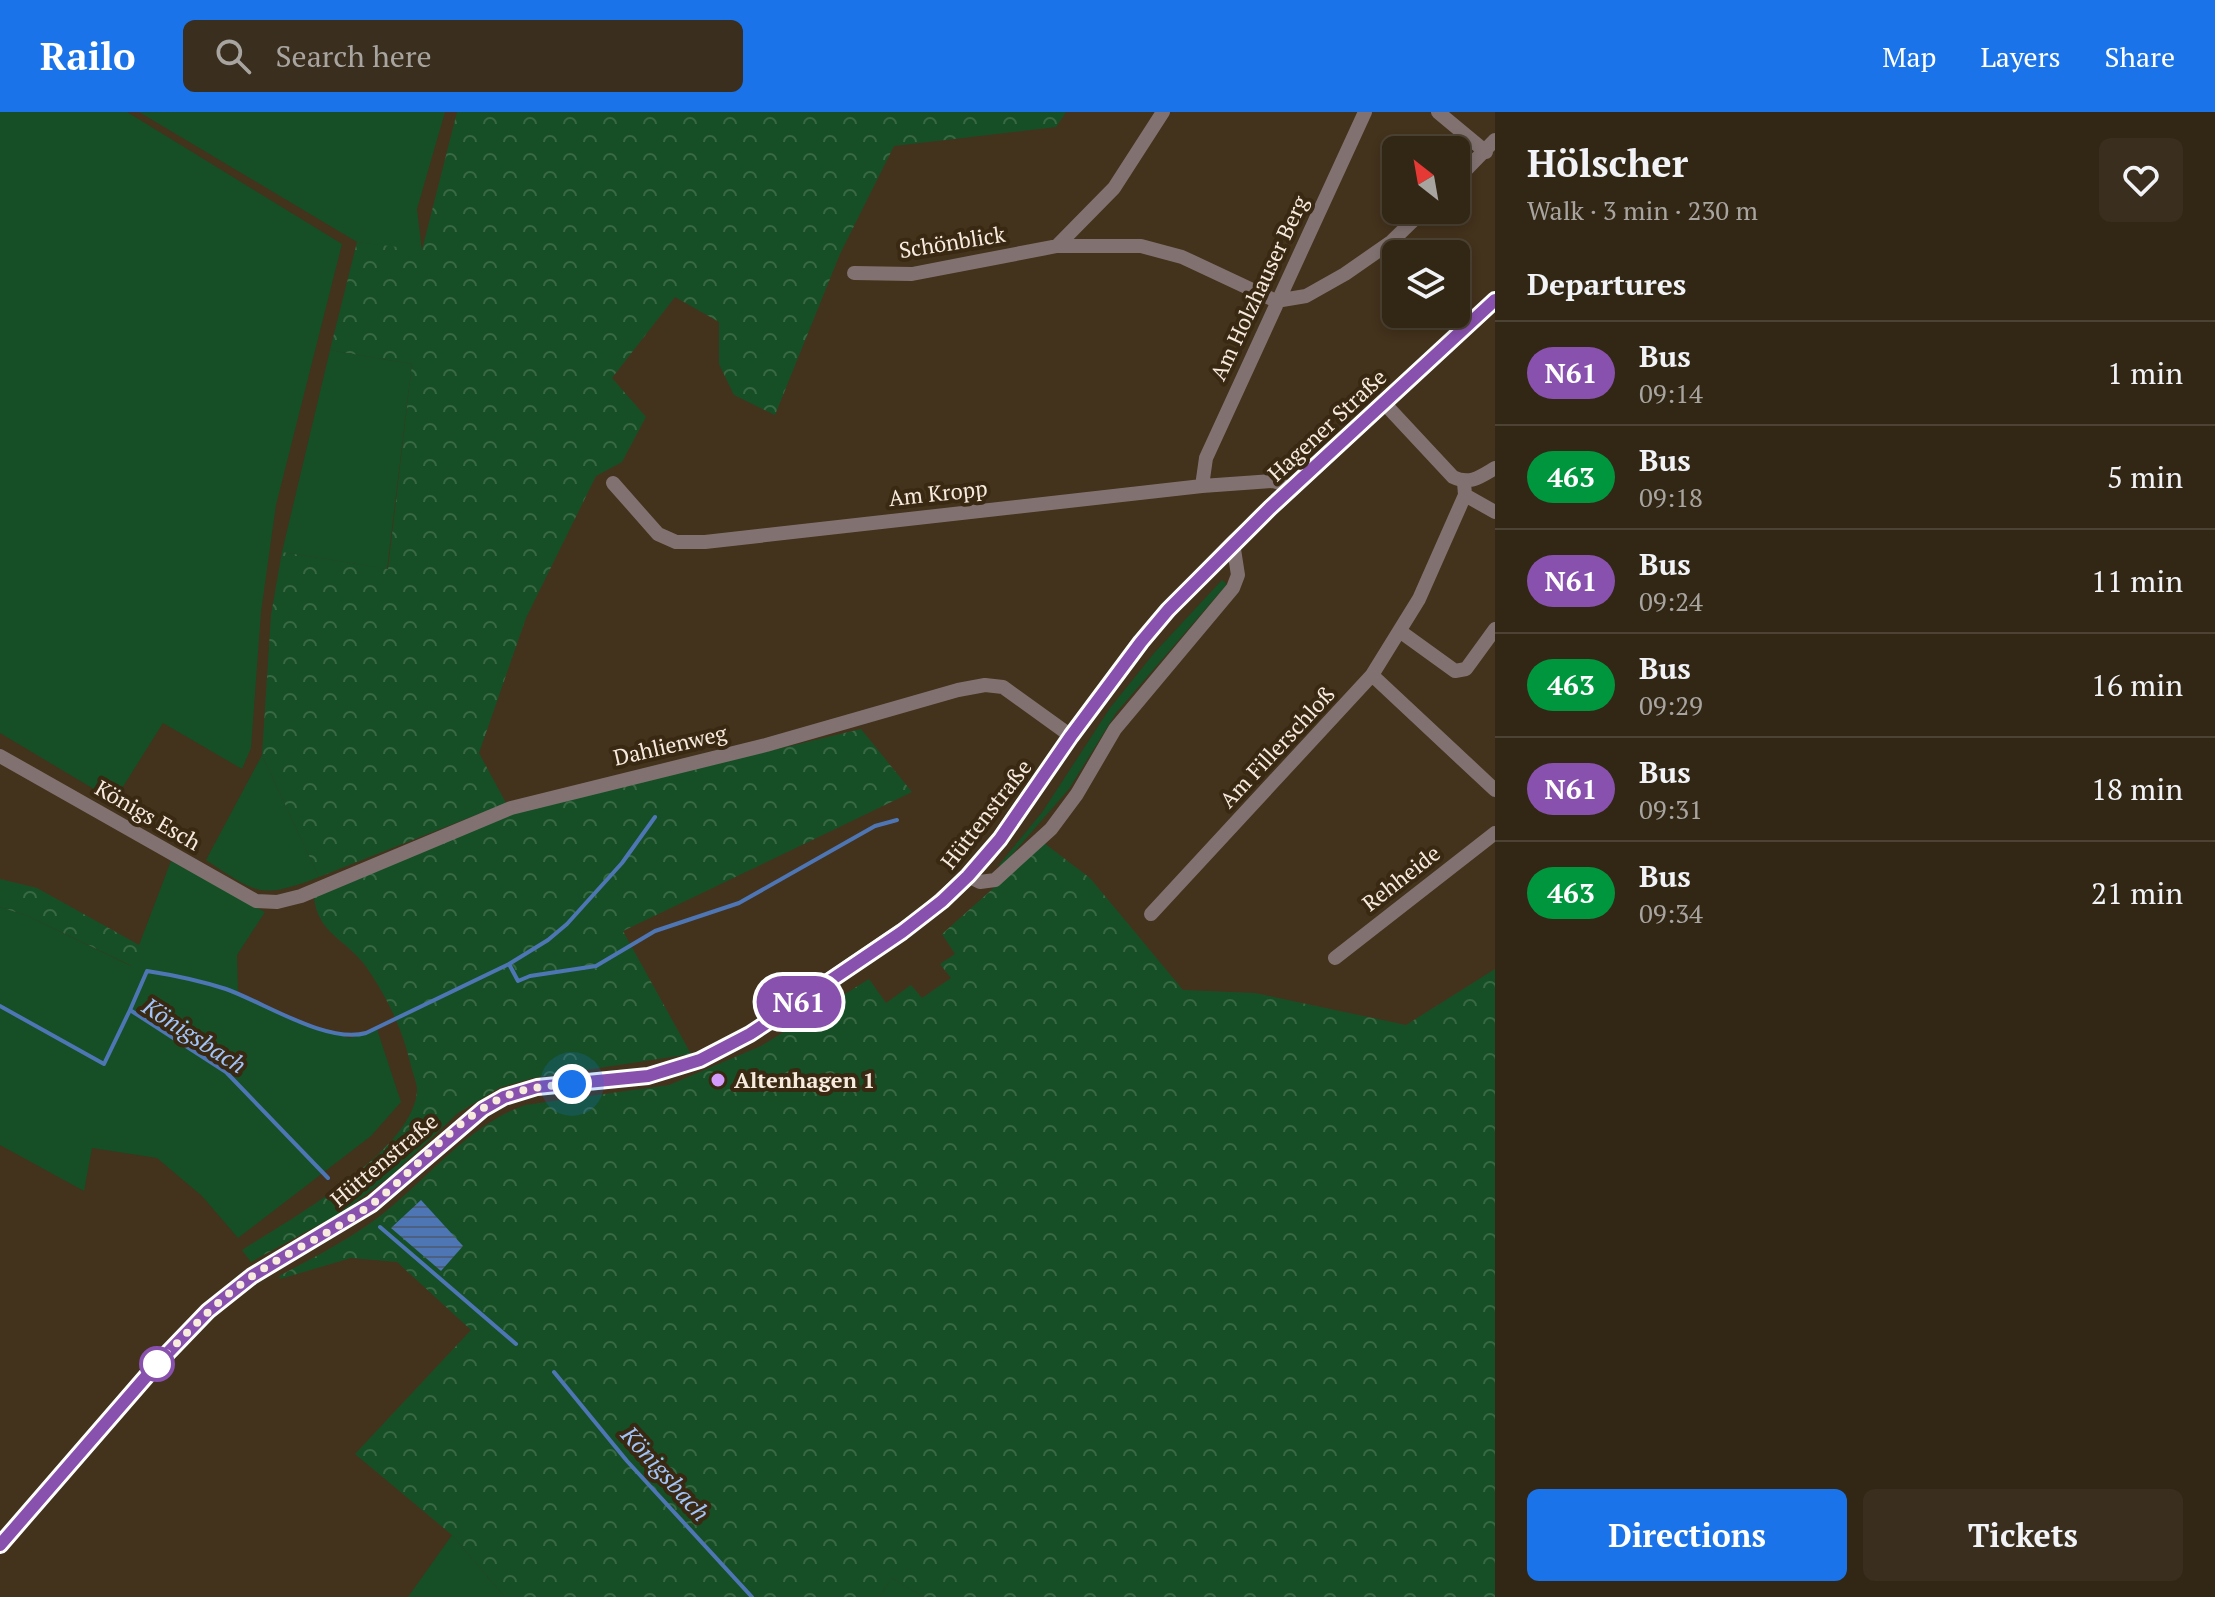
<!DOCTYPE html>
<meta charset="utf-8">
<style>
body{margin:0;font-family:"PT Serif",serif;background:#3a2e1e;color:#f1f3f6;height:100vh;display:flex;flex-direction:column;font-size:30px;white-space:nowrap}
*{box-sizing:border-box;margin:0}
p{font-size:26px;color:#a8a5a0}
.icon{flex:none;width:44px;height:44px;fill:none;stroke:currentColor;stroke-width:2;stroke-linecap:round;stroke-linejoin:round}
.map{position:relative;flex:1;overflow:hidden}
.side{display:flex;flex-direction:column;background:#322615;width:720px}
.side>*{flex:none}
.badge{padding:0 16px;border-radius:26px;font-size:28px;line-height:52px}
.needle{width:52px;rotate:329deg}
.fabs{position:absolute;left:1382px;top:24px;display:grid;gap:16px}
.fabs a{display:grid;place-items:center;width:88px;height:88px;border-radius:12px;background:#322615;box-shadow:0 4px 12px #0003,0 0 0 2px #4d4334;font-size:40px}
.you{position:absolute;width:40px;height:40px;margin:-20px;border:6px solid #fff;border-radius:50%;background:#1a73e8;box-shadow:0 0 0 12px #1a73e833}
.map>.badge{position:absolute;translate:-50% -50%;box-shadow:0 0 0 4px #fff}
h2{padding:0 32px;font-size:30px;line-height:72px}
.round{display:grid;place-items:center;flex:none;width:84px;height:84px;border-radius:12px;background:#3a2e1e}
.head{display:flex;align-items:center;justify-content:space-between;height:136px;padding:0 32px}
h1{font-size:38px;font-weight:800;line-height:60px}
.primary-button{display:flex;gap:16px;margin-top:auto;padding:16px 32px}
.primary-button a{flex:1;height:92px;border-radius:12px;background:#1a73e8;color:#fff;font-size:32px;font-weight:800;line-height:92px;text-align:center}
.primary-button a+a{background:#3a2e1e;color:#f1f3f6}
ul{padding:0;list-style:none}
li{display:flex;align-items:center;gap:24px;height:104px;padding:0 32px;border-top:2px solid #4d4334}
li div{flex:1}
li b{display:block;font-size:30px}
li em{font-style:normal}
li .badge{min-width:88px;font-weight:700;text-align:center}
header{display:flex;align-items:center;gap:48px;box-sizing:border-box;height:112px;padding:0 40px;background:#1a73e8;color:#fff}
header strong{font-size:38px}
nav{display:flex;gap:44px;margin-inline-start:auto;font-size:28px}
.search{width:560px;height:72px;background:#3a2e1e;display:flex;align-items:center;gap:20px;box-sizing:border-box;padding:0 28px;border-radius:12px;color:#a8a5a0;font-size:30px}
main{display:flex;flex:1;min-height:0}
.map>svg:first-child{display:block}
.grass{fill:#164f25}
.forest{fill:url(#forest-crowns)}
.water{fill:url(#water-rules)}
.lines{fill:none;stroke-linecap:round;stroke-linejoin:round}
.stream{stroke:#4e76b5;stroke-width:4}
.minor{stroke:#817271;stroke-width:14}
.secondary{stroke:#ab9392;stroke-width:16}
.line-casing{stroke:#fff;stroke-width:18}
.line{stroke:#8951ae;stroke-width:12}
.walk{stroke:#f7ebde;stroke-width:8;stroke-dasharray:0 14.4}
.poi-dot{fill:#d39cfc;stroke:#392812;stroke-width:3}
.stop-dot{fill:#fff;stroke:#8951ae;stroke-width:4}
.labels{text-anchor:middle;stroke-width:8;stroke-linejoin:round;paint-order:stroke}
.street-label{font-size:22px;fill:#f7ebde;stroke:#392812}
.poi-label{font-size:22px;font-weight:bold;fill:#f7ebde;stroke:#392812;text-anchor:start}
.water-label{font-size:24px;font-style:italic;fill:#a2c4f8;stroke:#392812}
</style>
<header>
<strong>Railo</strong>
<div class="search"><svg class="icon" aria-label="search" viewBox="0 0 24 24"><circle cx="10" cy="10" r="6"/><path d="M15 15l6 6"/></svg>Search here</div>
<nav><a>Map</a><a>Layers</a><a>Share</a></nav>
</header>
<main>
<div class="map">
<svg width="1495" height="1485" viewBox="0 0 1495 1485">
<defs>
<pattern id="forest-crowns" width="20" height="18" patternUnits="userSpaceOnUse" patternTransform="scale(2)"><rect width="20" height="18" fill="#164f25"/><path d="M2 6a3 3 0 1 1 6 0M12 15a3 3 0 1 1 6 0" fill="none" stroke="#396844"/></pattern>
<pattern id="water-rules" width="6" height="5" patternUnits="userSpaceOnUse" patternTransform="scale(2)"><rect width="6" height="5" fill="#4e76b5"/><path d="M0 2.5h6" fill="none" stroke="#4c6082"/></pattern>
</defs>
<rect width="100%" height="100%" fill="#43321c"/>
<path class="grass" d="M0,0H127L342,132L276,393L261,500L251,636L242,657L163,611L114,689L0,621Z
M139,0H445L417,97L422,139L357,130Z
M330,238L412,252L387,457L282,440Z
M1222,468L1227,472L1116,601L1069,677L1003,753L998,754L1043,699L1110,596L1155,540Z
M262,643L319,765C260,788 256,781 206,748Z
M171,749L265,800L237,843L238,882L316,917L350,926L377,917L401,990L371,1024L238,1126L202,1084L157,1046L92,1036L84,1079L0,1033V795L28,804L131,854Z
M452,1423L505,1485H408Z
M892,1466L924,1485H879Z"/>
<path class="forest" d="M457,0H1066L1056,15L894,34L840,142L775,303L734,283L719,252V210L675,185L612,266L646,305L622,350L596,364L526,506L479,641L506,691L319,765L262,643L271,503L282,440L388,457L412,252L330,238L357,130L422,138Z
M861,617L912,680L623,819L691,942L533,966L499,976L458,1001L392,1063L344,1099L251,1150L242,1138C289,1108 415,1038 417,978C417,971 413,962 411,954C402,916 389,889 367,856C347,827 318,823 314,785L503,703Z
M1044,731L1090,766L1183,878L1255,881L1406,913L1495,857V1485H924L892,1466L879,1485H505L452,1423L355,1342L471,1218L397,1150L351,1146L280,1167L279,1164C315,1145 352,1126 384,1101C431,1063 468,1014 525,993L669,973L761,934L869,867L886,891L911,873L922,886L951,866L940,852L955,842L942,822Z
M0,767L37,776L141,834L132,854L28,804L0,795Z"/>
<path class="water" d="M421,1088L463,1134L441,1159L391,1116Z"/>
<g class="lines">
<path class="stream" d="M509,852L518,869L530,864L596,854L655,819L739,791L875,714L897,708
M0,894L104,952L130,898L226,960L328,1066
M130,898L147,859C173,863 201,869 226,877C265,891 327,932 366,921L509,852L548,828L567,812L622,751L655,705
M380,1115L516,1232
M554,1260L627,1349L752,1485"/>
<path class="minor" d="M1438,0L1486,40
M1456,68L1495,28
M1057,134L1114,76L1163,0
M854,161L912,162L1057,134H1141L1182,145L1276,189L1306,184L1345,162L1391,130L1424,98
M1384,291L1453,365C1470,373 1480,365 1495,356
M613,371L658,422L676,430H705L1202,374L1273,369L1280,371L1288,379
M1202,374L1206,346L1365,0
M1465,383L1495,400
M1401,520L1455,559L1466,557L1495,517
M1372,563L1495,678
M0,644L256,789L277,790L301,784L511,696L766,633L958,578L985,573L1003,575L1071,624
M968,764L980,770L995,768L1051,717L1077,682L1115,617L1233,476L1238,463L1233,431
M1151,802L1372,563L1419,487L1465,383L1464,370
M1335,846L1495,721"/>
<path class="secondary" d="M0,1433L157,1252L208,1199L252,1164L372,1092L483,997L504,985L537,975L648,964L700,948L750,922L922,805L968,764L988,743L1071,624L1141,530L1168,498L1233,431L1495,188"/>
</g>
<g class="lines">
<g class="line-casing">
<path id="line" d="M0,1433L157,1252L208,1199L252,1164L372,1092L483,997L504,985L537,975L648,964L700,948L750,922L794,893L902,820L942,789L968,764L1000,727L1071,624L1141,530L1168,498L1270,396L1495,188"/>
</g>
<use href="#line" class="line"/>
<path class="walk" d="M157,1252C187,1221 216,1189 251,1165C290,1138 334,1120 372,1092C417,1058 453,1007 506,984C527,975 549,974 572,972"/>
</g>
<circle class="poi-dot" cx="718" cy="968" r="8"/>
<circle class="stop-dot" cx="157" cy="1252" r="16"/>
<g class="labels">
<g class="street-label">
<text transform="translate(952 130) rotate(-9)" y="8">Schönblick</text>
<text transform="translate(1259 176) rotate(-65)" y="8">Am Holzhauser Berg</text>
<text transform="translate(1327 313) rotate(-43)" y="8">Hagener Straße</text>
<text transform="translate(938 381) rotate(-6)" y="8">Am Kropp</text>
<text transform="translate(670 633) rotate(-13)" y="8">Dahlienweg</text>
<text transform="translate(1277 635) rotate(-47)" y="8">Am Fillerschloß</text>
<text transform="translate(986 702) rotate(-52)" y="8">Hüttenstraße</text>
<text transform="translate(148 703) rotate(30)" y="8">Königs Esch</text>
<text transform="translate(1401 766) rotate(-38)" y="8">Rehheide</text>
<text transform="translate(384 1048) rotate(-40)" y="8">Hüttenstraße</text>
</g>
<g class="poi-label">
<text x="734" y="976">Altenhagen 1</text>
</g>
<g class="water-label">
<text transform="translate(194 924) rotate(33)" y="8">Königsbach</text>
<text transform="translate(665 1362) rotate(48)" y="8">Königsbach</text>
</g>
</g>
</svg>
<div class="fabs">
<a><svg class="needle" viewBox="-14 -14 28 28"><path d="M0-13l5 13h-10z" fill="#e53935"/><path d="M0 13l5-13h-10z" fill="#a8a5a0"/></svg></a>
<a><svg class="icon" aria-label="layers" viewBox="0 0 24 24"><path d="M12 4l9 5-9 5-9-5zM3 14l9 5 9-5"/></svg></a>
</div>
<div class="you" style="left:572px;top:972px"></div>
<b class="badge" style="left:799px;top:890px;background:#8951ae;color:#fff">N61</b>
</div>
<section class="side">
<div class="head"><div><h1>Hölscher</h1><p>Walk · 3 min · 230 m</p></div><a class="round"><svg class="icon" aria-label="heart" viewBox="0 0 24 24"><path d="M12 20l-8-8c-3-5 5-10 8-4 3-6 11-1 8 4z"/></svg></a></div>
<h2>Departures</h2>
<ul>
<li><span class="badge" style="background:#8951ae;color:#fff">N61</span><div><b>Bus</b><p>09:14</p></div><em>1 min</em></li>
<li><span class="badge" style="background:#00963e;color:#fff">463</span><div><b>Bus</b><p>09:18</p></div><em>5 min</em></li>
<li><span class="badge" style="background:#8951ae;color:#fff">N61</span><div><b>Bus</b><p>09:24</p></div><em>11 min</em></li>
<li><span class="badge" style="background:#00963e;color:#fff">463</span><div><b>Bus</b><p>09:29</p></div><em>16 min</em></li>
<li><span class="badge" style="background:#8951ae;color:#fff">N61</span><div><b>Bus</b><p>09:31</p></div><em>18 min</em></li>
<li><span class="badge" style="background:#00963e;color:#fff">463</span><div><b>Bus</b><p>09:34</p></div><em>21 min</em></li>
</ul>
<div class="primary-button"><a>Directions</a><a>Tickets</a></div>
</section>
</main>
